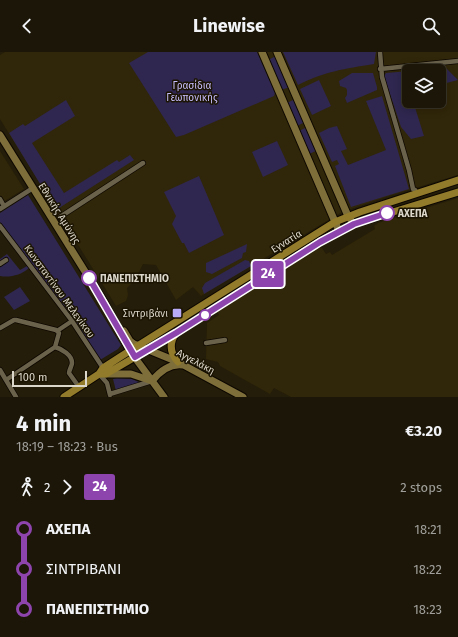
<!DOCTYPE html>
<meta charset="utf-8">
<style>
body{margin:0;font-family:"Fira Sans",sans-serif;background:#241f11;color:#f1f3f6;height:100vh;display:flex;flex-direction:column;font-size:15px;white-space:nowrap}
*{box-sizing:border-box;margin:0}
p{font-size:13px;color:#a09f9b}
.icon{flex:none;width:22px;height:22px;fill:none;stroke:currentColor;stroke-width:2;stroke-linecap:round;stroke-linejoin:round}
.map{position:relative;height:345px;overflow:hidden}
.sheet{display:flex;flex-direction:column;background:#1b1607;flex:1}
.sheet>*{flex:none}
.badge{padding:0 8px;border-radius:3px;font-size:14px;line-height:26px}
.buttons{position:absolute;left:402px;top:12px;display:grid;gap:8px}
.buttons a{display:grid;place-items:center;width:44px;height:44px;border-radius:6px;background:#1b1607;box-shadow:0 2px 10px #0003,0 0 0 1px #393528;font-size:20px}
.scale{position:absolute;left:12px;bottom:10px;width:75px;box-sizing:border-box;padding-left:4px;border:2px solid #dcd7cb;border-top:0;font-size:11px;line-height:14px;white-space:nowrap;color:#dcd7cb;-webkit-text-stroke:3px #1b1402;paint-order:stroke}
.map>.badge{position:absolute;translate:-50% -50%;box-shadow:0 0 0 2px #fff}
.legs{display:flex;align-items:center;gap:6px;height:44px;padding:0 16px;font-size:13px}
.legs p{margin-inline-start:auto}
.headline{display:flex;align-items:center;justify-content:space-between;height:68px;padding:0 16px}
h1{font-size:22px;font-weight:700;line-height:30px}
ul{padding:0 16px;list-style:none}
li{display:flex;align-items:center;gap:14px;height:40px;font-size:15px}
li i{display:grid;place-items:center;width:6px;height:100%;margin:0 5px;background:currentColor}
li i::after{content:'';width:10px;height:10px;margin:-5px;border:3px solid;border-radius:50%;background:#1b1607}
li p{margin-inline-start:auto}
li:first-child i{background:linear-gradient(#0000 50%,currentColor 0)}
li:last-child i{background:linear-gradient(currentColor 50%,#0000 0)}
header{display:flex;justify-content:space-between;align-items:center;height:52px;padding:0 16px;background:#1b1607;font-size:18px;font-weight:700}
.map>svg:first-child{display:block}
.built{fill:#302609;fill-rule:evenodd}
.green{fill:#2f274f}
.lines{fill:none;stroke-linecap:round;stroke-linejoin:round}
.street-casing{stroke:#0d0700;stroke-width:6}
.secondary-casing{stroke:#0d0700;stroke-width:9}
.primary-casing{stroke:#0d0700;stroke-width:9}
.street{stroke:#6a624b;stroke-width:4.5}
.secondary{stroke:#7e6f3a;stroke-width:7}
.primary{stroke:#927b2a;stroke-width:7}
.line-1-casing{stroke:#fff;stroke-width:9}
.line-1{stroke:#8e44ad;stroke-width:6}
.stop-1-dot{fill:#fff;stroke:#8e44ad;stroke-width:2}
.poi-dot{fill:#b8abf7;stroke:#1b1402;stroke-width:1.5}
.labels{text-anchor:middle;stroke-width:3;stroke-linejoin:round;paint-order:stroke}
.park-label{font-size:10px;fill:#c6bcfb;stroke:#1b1402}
.street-label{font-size:10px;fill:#dcd7cb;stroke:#1b1402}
.stop-label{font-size:10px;font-weight:bold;fill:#dcd7cb;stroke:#1b1402;text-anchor:start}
.poi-label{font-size:10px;fill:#dcd7cb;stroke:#1b1402;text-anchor:end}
</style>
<header><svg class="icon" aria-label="back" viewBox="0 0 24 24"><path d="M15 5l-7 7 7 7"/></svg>Linewise<svg class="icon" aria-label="search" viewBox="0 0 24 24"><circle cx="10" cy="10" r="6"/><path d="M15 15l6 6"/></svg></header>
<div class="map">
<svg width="458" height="345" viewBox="0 0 458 345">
<rect width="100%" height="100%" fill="#241d09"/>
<path class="built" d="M5,0H458V123L389,144L342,160L201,244L193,235L176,248L156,213L143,212L135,228L127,236L128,243L126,249L116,254L0,67V3ZM409,19H439V49H409Z
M0,99L24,137L3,150L0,145Z
M458,146V345H291L274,336L270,342L220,314L218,310L206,307L207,271L219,263L217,260L256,235L317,197L322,196L326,202L330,200L332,203L375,177L374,174L378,171Z"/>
<path class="green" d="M148,0H257L275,41L274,44L184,83L176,85L129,11Z
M283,0H376L374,12C344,17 326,19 298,33Z
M276,4L290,35L281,38L268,8Z
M446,16L458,28L439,33V19H410Z
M409,19V49H413L424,84L411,87L401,75L384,24L386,21Z
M352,21H373L377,35V38L347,51L345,46L347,43V38L346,36L340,34L339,29Z
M319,28L331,54L312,63L300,37Z
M382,44L409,137L351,155L335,114L339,112L337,108L332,110L319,81L329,76L337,74L347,97L341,99L348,113L386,98L366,49Z
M295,47L305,70L297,74L287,51Z
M66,48L75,64L32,91L64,141L117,108L119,110L130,103L134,108L56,158L9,81L23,72L25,74Z
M307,75L318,98L309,102L299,79Z
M277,89L288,113L263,125L252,100Z
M199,124L224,183L189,201L184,191H182L172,172L176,164L164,140Z
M28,143L121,293L118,297L100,308L69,261L0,170V161Z
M247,192L246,200L243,201L242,206L212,222L206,220V211Z
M7,202L20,218L27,214L29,216C21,223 10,226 0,224V214L1,213L0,207Z
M245,208L249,209L251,214L204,242L202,236L205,231Z
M20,235L30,249L14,258L4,245Z
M117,326L132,327L141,331L116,339L113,327Z"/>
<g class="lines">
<g class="street-casing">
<path id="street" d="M380,0L382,25L409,118L413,137L415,138
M380,17L458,9
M0,147L4,154
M0,157L33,136
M60,165L143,111
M0,174L72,269L103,316
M0,212L6,208
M0,276L14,268H16L56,278L59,281L55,295L6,328
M57,279L72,269
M206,291L225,288
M55,295C62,297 72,303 72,311C72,314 69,318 69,321L79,335
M0,318L16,345
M99,322L107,331L110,343
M110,342L152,329"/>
</g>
<g class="secondary-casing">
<path id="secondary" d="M262,0L339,179
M277,0L348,164L354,172
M0,83L104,250L130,299L164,345
M124,279L130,289L134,292L178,310L243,345
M106,322H131L152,329
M152,329C160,319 170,311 183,313"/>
</g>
<g class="primary-casing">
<path id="primary" d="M176,281C169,291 170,301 178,310
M99,322H106L176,281L320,189L354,172L458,140
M64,345L99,322L103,316L120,305L335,170L360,160L458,128"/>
</g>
<use href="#street" class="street"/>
<use href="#secondary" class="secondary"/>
<use href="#primary" class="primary"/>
</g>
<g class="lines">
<g class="line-1-casing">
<path id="line-1" d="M89,226L135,305L176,281L320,190L354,172L387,161"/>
</g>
<use href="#line-1" class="line-1"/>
</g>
<g class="stop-1-dot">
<circle cx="387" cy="161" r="7"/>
<circle cx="89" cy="226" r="7"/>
<circle cx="205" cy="263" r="5"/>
</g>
<rect class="poi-dot" x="172" y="256" width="10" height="10" rx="2"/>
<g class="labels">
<g class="park-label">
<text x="192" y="37">Γρασίδια<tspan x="192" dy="12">Γεωπονικής</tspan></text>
</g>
<g class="street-label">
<text transform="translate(60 161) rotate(58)" y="4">Εθνικής Αμύνης</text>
<text transform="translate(286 189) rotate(-32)" y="4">Εγνατία</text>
<text transform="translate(60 239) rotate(54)" y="4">Κωνσταντίνου Μελενίκου</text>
<text transform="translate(196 309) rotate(28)" y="4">Αγγελάκη</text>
</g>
<g class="stop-label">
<text x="398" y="165">ΑΧΕΠΑ</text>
<text x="100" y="230">ΠΑΝΕΠΙΣΤΗΜΙΟ</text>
</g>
<g class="poi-label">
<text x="168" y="265">Σιντριβάνι</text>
</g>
</g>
</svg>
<div class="buttons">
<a><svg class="icon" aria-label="layers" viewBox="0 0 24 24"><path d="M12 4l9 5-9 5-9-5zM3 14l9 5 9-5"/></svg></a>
</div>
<div class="scale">100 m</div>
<b class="badge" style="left:268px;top:222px;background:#8e44ad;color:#fff">24</b>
</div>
<section class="sheet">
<div class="headline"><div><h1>4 min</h1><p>18:19 – 18:23 · Bus</p></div><b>€3.20</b></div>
<div class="legs"><svg class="icon" aria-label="walk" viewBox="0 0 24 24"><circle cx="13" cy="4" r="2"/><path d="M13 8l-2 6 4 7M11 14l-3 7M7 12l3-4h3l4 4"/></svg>2<svg class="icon" aria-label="forward" viewBox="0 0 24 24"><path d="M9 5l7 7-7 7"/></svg><b class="badge" style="background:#8e44ad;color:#fff">24</b><p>2 stops</p></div>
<ul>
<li><i style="color:#8e44ad"></i><b>ΑΧΕΠΑ</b><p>18:21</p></li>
<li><i style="color:#8e44ad"></i><span>ΣΙΝΤΡΙΒΑΝΙ</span><p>18:22</p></li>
<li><i style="color:#8e44ad"></i><b>ΠΑΝΕΠΙΣΤΗΜΙΟ</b><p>18:23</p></li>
</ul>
</section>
